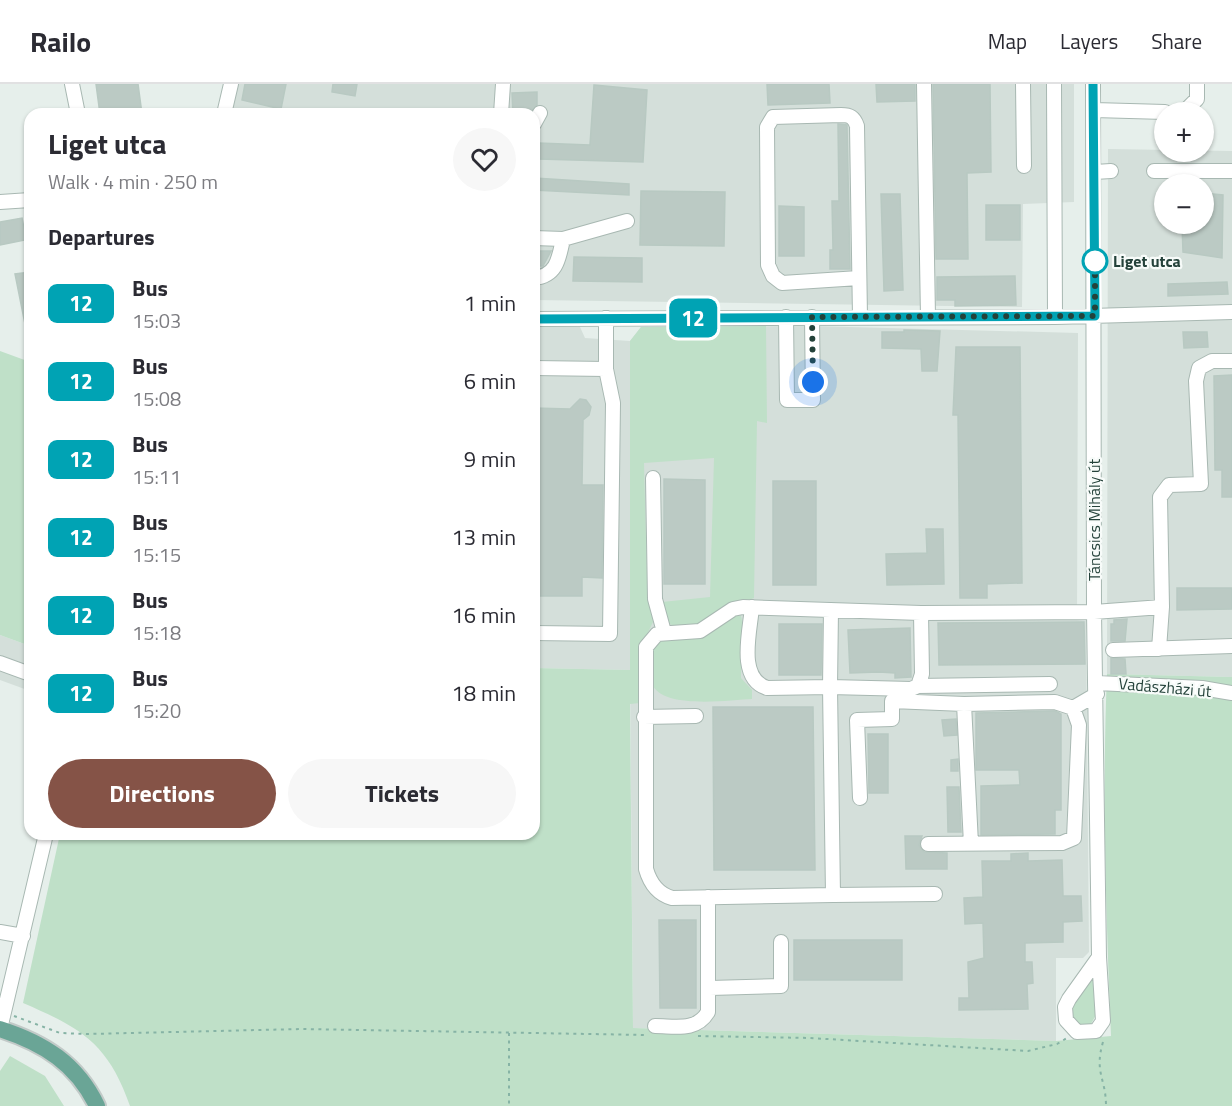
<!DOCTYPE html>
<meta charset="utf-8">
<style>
body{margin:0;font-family:"Titillium Web",sans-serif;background:#f7f7f7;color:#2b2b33;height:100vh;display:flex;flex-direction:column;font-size:22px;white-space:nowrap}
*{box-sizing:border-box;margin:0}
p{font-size:20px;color:#7c7c81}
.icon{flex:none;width:33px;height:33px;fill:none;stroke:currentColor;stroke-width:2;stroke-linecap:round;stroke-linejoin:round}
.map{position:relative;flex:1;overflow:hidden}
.side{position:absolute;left:24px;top:24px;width:516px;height:732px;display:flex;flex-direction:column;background:#fff;border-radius:18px;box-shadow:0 2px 4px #0004}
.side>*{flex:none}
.badge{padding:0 12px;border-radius:9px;font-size:21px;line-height:39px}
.tools{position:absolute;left:1154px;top:18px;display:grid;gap:12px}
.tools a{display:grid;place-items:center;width:60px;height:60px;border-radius:50%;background:#fff;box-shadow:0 2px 4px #0004;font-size:30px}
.you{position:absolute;width:30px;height:30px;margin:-15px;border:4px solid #fff;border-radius:50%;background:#1a73e8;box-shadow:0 0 0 9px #1a73e833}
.map>.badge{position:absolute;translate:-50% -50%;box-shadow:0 0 0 3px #fff}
h2{padding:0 24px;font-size:22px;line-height:54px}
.round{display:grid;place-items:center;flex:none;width:63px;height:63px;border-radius:32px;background:#f7f7f7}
.summary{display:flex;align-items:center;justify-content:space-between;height:102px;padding:0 24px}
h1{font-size:28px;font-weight:700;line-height:45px}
.action{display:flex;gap:12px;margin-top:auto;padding:12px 24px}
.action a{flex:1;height:69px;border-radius:36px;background:#855347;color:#fff;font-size:24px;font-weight:700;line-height:69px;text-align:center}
.action a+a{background:#f7f7f7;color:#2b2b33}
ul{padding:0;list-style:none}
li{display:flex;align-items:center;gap:18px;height:78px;padding:0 24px}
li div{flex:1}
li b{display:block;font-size:22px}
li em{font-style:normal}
li .badge{min-width:66px;font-weight:700;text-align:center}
header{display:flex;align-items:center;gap:36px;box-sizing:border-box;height:84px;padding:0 30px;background:#fff;border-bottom:2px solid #e1e1e2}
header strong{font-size:28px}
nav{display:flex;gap:33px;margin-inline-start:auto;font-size:21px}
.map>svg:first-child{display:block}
.built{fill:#d4dfda;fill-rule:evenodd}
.green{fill:#bfe0c8}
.building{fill:#bbcac4;stroke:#b8c9c2;stroke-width:1.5}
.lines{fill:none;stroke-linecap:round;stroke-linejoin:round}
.minor-casing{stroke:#a8b8b2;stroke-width:16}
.major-casing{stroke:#c2cac8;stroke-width:20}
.path{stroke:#86b3a5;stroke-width:2;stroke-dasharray:3 4.5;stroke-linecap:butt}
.minor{stroke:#fff;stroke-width:14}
.major{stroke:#6aa596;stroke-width:16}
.line-casing{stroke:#fff;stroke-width:14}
.line{stroke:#00a3b4;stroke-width:9}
.walk{stroke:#24423a;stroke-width:6;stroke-dasharray:0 10.8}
.stop-dot{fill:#fff;stroke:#00a3b4;stroke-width:3}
.labels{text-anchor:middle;stroke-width:4.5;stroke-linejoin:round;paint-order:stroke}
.stop-label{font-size:16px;font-weight:bold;fill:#24423a;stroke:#f7fbf9;text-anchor:start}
.street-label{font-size:16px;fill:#24423a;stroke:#f7fbf9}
</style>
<header>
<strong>Railo</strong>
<nav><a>Map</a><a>Layers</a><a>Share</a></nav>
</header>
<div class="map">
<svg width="1232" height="1022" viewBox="0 0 1232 1022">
<rect width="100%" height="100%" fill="#e6efeb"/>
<path class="built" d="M235,0H1074V118L1023,120L1022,223L534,216V30H228Z
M1108,65L1232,67V593L1107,590ZM1164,100H1203V140H1164Z
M812,242L1078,249L1077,536L1086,537L1089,868L1083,874H1056V957L633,944L630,586L534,584V243H580L585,254L630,257L641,243Z
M0,551L30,562V607L0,596Z"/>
<path class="green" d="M766,242L767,339L757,337L754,514C730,522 691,554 668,539L662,518L710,513L714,374L644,379L647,492L653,538L639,567L638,578L640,619L630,620L633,944L1056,957L1111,952C1106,832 1102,710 1107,590L1232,593V1022H130C108,959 81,944 23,919L60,750H534V584L630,586V257L641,243Z
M0,267L30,278V562L0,551Z
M736,531L741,532C744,540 741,581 741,594L752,606V615C729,616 660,626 652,599C649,589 652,576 651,566L659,558Z
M1096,884L1097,929L1091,940L1081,943L1071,939L1069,921Z
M10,972L45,992L64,1022H0V987Z"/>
<path class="building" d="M96,0H138L142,30H100Z
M245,0H286L281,25L242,16Z
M333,0H357L355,12L332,8Z
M767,0H829L830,19L768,21Z
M876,0H915V17L877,18Z
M933,0H990L991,88L967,89L968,175H936Z
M594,1L647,6L643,78L539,75V59L590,61Z
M537,8V21L529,30H513L512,9Z
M838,40L847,41L850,185H830V166H833L832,117H839Z
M534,94L629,100V111L534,106Z
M641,107L725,108L724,162L640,161Z
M1203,109L1223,111L1222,174L1183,168L1182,140H1203Z
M881,110H900L903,206L884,207Z
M986,121H1020V156H986Z
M779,122L804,123V172H779Z
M22,134L24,144L30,143V155L0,161V138Z
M534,167H551L543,182H534Z
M574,173L642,174V198L573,197Z
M30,188V244L26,245L15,190Z
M1015,192L1016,221L955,222V216H937V193Z
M1227,198L1228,210L1168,212V200Z
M904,246L940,247L937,287H922L921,265L882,264V248H904Z
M1183,248H1207L1208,263L1184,264Z
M956,263H1020L1022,499L987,500V514H960L958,331H953Z
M1232,291V413H1222V386H1215L1214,292Z
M580,315L586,316L591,323L589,331L583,336L582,401H603L602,494L582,493V512H534V324L570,325Z
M664,395L705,396V500H664Z
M773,397H816V501H773Z
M926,445H943L944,500L887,501L886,470L927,469Z
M1177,504H1232V525L1177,526Z
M1127,535L1125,557H1111V540H1114V536Z
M1084,538L1085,580L939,581L938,539Z
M779,540H822L821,591H779Z
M910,544L911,593L895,594V589L879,588L850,589L848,546Z
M1111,574L1125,575L1126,590H1111Z
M713,623H813L815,786H714Z
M1055,627L1061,630V726H1055V750L981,751V702L1020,701L1019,686H976V629Z
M956,635L957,651L944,652L942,636Z
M868,650H888V709H869Z
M958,675V687H951V676Z
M947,703H959L961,748H948Z
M905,752H922L919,761L924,768L947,769V785H906Z
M1028,769V777L1062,776L1063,812H1081L1082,837L1063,838V858L1025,859V878H1032L1033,899L1027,900L1028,925L959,926V914H969L968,878L984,874L983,839L965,840L964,814L983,813L982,777H1011V770Z
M659,836H696V924H660Z
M794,856H902V896H794Z"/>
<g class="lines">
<g class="minor-casing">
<path id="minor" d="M72,0L78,30
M924,0L928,233
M1023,0L1024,82
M1054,0L1055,233
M1093,0L1094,528L1099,873L1103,937L1096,947L1077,948L1066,936L1065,923L1069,915L1099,873
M1094,26L1165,28
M1178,28L1187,25L1197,15V0
M224,30L231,0
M501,30L503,0
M534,40L540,29
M1154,87H1232
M1095,88L1111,87
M0,118L30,116
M534,154L563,155L627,137
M534,194C557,192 559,174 563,155
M859,194L782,199L773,192L768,181L767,43L773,33L841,31C850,31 854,33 857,42L860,233
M786,233L787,316H813L812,233
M534,235L1055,233L1232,228
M534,284L606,285
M653,394L655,515L664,548
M752,523C750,548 737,594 767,604L830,603L831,526
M1162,523L1160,413L1169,401L1201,400L1196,297L1199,284L1212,277H1232
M534,549L610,550L613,319L606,285V234
M1113,566L1232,562
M0,579L30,590
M1097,599L1202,604L1232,609
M918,602L1050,600
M964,620L971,760
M644,633L696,632
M860,714L857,636L892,635V617L964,620L1055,618L1073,624L1097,610
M928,760L1062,759L1074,754L1079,641L1073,624
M935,810L833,811L830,603L911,605L918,602L922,590L921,529L1094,528L1162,523L1159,565
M833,811L672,814C658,810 650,799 646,785V563L657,550L700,547L733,525L743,523L921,529
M0,848L23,852
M710,904L781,902V858
M655,942C675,942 696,948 708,928V813
M0,945L46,750"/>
</g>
<g class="major-casing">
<path id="major" d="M0,945C44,959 77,980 97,1022"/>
</g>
<path class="path" d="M14,932L60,949L88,950L302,945L647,951
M509,949V1022
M698,952L810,954L1028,967L1057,960L1067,954
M1103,958C1094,989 1106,994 1106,1022"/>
<use href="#minor" class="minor"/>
<use href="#major" class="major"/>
</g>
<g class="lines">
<g class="line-casing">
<path id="line" d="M534,235L1095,232L1093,0"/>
</g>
<use href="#line" class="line"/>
<path class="walk" d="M813,298L812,233L1095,232V170V177"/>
</g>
<circle class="stop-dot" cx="1095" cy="177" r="12"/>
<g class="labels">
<g class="stop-label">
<text x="1113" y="183">Liget utca</text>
</g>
<g class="street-label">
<text transform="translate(1094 436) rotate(-90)" y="6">Táncsics Mihály út</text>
<text transform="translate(1165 603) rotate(5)" y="6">Vadászházi út</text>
</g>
</g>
</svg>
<div class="tools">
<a>+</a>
<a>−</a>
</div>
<div class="you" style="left:813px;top:298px"></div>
<b class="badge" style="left:693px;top:234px;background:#00a3b4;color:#fff">12</b>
<section class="side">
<div class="summary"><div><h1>Liget utca</h1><p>Walk · 4 min · 250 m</p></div><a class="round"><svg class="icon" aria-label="heart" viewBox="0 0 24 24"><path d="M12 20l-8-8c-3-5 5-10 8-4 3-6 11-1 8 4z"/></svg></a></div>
<h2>Departures</h2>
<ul>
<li><span class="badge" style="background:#00a3b4;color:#fff">12</span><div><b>Bus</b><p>15:03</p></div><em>1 min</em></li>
<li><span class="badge" style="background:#00a3b4;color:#fff">12</span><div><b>Bus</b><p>15:08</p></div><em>6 min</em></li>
<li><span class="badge" style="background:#00a3b4;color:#fff">12</span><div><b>Bus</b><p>15:11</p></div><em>9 min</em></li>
<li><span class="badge" style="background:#00a3b4;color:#fff">12</span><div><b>Bus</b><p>15:15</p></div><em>13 min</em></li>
<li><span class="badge" style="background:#00a3b4;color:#fff">12</span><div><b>Bus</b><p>15:18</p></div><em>16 min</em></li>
<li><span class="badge" style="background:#00a3b4;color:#fff">12</span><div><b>Bus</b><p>15:20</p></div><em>18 min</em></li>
</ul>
<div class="action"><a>Directions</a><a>Tickets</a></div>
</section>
</div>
